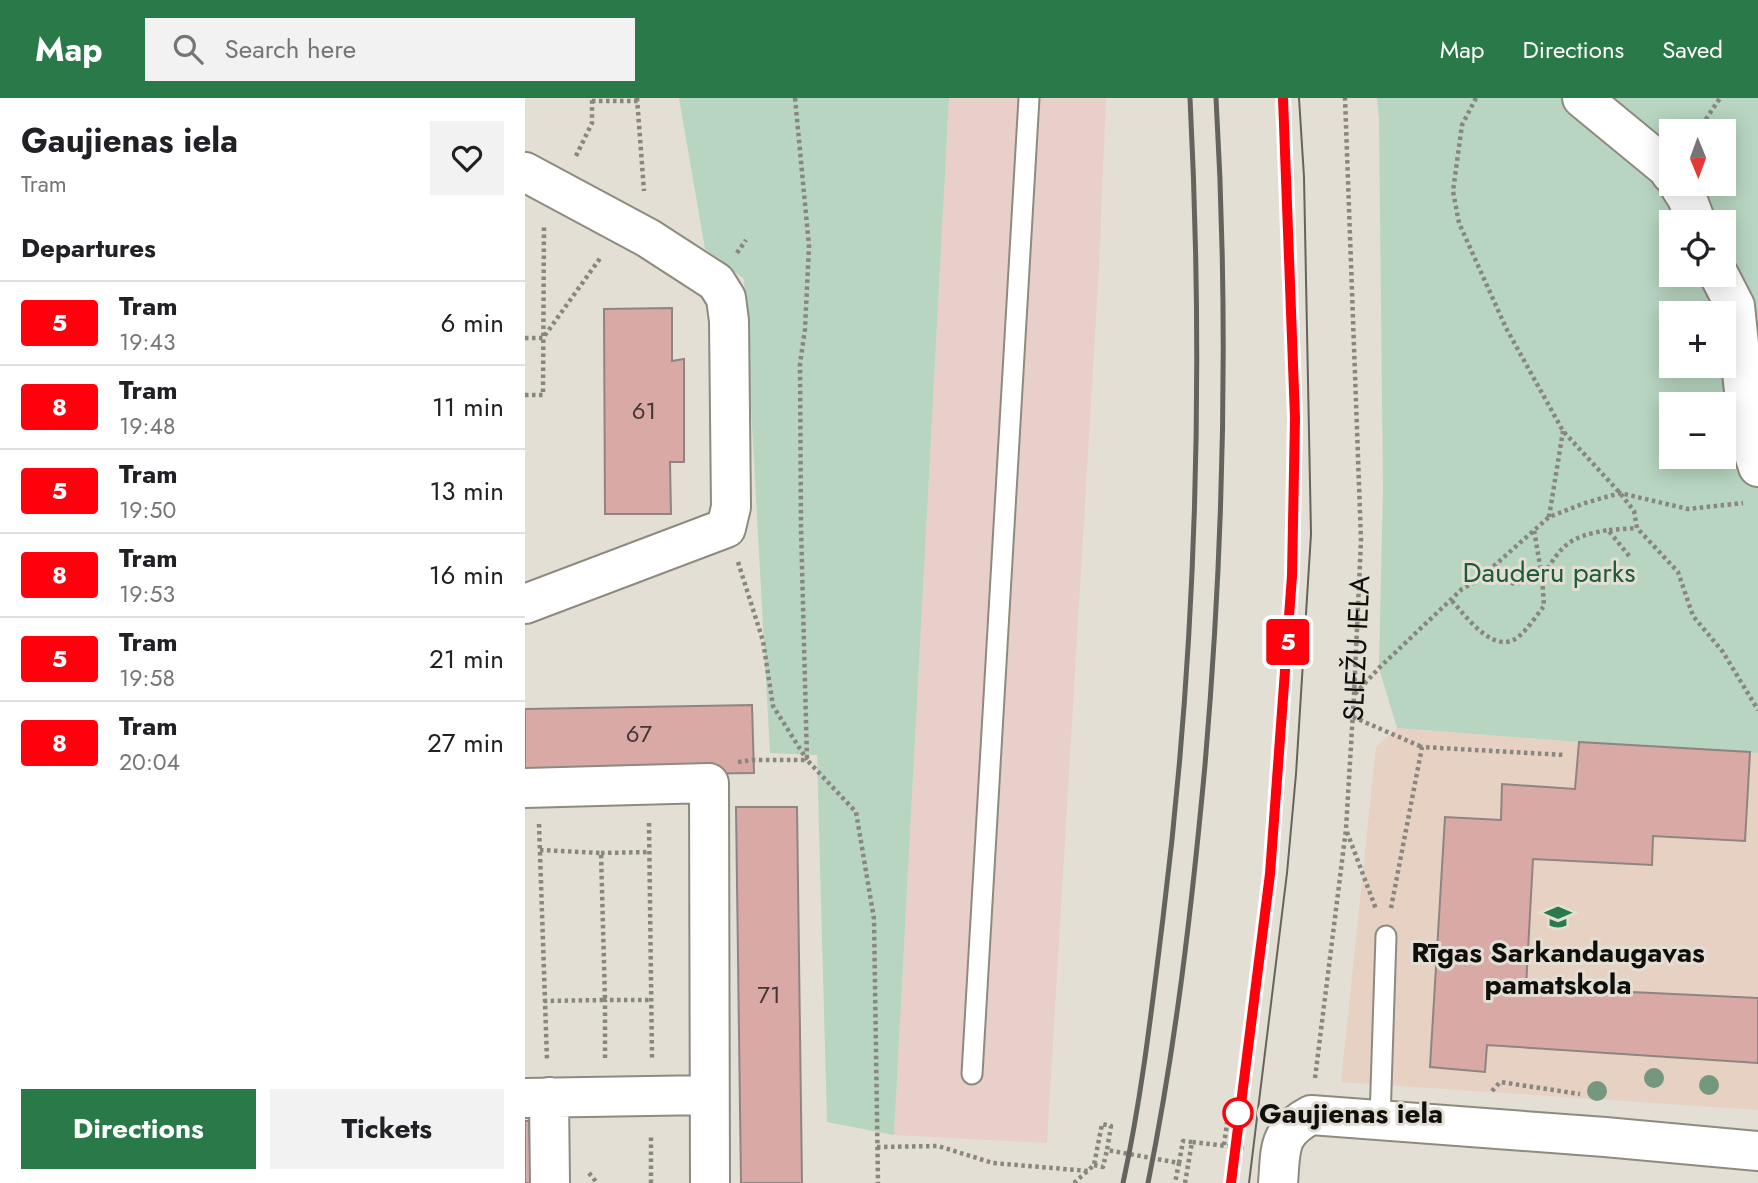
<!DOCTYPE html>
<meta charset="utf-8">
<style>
body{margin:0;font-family:Jost,sans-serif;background:#f2f2f2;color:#202124;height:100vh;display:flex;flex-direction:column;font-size:26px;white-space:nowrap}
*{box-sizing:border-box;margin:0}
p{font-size:23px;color:#757577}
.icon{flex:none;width:38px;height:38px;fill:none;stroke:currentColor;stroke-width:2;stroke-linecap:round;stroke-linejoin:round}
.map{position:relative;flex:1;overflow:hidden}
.side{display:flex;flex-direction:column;background:#fff;width:525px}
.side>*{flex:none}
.badge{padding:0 14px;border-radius:5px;font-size:24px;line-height:46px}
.needle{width:46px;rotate:179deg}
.fabs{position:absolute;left:1134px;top:21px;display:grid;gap:14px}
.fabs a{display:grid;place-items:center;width:77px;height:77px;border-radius:0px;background:#fff;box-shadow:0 4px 18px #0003;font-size:35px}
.map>.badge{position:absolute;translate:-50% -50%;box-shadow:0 0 0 4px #fff}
h2{padding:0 21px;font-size:26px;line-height:63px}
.round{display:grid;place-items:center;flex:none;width:74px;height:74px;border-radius:0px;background:#f2f2f2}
.summary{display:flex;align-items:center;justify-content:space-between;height:119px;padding:0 21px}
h1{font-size:33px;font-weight:700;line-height:52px}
.action{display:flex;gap:14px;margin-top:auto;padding:14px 21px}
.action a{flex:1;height:80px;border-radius:0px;background:#297949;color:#fff;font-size:28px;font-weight:700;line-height:80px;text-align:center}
.action a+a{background:#f2f2f2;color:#202124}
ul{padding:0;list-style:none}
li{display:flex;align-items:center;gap:21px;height:84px;padding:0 21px;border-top:2px solid #e0e0e0}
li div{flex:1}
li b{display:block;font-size:26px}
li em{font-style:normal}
li .badge{min-width:77px;font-weight:700;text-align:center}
header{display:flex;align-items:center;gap:42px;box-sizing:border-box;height:98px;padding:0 35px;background:#297949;color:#fff}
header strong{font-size:33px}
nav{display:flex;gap:38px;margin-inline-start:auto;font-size:24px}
.search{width:490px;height:63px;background:#f2f2f2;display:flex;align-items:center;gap:18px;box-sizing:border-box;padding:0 24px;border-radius:0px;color:#757577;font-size:26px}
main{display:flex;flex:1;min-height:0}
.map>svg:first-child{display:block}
.industrial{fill:#e9cfc9}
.education{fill:#e6d1c3}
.green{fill:#b7d5c0;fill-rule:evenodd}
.building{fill:#d9a9a6;stroke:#908483;stroke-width:2}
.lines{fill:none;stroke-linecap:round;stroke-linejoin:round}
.lane-casing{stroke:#8e8a80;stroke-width:23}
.street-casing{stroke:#8e8a80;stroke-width:42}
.path{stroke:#89867f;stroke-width:4.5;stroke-dasharray:3.5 3.5;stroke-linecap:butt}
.lane{stroke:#fff;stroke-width:19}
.street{stroke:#fff;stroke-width:38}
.tram{stroke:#65635d;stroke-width:2}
.rail{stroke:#65635d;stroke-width:5}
.tree{fill:#76977f}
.line-casing{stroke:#fff;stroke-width:16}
.line{stroke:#ff000c;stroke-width:10}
.stop-dot{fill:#fff;stroke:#ff000c;stroke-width:3.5}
.labels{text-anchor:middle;stroke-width:6;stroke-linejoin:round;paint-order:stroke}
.number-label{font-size:24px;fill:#433632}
.park-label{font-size:28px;fill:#1d5c39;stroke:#e3dfd5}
.street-label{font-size:28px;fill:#110f0c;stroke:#e3dfd5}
.poi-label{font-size:28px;font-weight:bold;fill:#110f0c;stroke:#e3dfd5}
.stop-label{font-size:28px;font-weight:bold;fill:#110f0c;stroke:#e3dfd5;text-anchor:start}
</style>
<header>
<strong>Map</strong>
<div class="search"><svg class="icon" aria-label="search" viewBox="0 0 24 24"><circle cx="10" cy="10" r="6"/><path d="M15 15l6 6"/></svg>Search here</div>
<nav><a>Map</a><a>Directions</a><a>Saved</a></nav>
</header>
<main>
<section class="side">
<div class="summary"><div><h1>Gaujienas iela</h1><p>Tram</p></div><a class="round"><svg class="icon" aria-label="heart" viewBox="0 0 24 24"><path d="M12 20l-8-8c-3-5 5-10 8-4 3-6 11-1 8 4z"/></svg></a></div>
<h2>Departures</h2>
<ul>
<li><span class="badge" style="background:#ff000c;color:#fff">5</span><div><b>Tram</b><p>19:43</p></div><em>6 min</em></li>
<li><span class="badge" style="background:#ff000c;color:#fff">8</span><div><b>Tram</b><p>19:48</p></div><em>11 min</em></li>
<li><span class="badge" style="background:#ff000c;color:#fff">5</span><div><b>Tram</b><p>19:50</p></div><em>13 min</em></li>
<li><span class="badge" style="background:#ff000c;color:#fff">8</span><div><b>Tram</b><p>19:53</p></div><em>16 min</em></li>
<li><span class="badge" style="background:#ff000c;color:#fff">5</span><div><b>Tram</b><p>19:58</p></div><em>21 min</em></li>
<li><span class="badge" style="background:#ff000c;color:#fff">8</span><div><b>Tram</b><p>20:04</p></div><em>27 min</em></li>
</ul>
<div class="action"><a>Directions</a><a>Tickets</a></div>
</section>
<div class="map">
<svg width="1233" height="1085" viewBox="0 0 1233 1085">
<rect width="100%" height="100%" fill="#e3dfd5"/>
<path class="industrial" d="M424,0H581L574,170L522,1045L369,1037Z"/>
<path class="education" d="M872,630L1054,644L1233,655V1012L816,984L851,649Z"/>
<path class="green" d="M154,0H424L369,1037L302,1024L292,657L245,655L219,181L180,151Z
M852,0H1233V655L1054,644L872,630L854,570L858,391L854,22ZM1146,33H1199V86H1146ZM1146,124H1199V177H1146ZM1146,215H1199V268H1146ZM1146,306H1199V359H1146Z"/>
<path class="building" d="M147,210V263L159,261V364H145L146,416H80L79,211Z
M227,607L229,675L0,678V611Z
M1054,644L1225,654L1220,743L1128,738L1127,767L1008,761L1001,889L1233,900V965L962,947L960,974L905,969L920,719L976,722L977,686L1050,691Z
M211,709H272L277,1085H216Z
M0,1023H4L6,1085H0Z"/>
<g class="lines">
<g class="lane-casing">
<path id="lane" d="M447,976L504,0
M855,1022L861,838"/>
</g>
<g class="street-casing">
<path id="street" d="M1057,0L1142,70L1146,76
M0,74L123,140L191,184L201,200L204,223L206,409L201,430L0,506
M1153,86L1162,100L1171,124
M1194,177L1210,208L1224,341L1233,369
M0,690L184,685L185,1085
M24,999L25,1085
M0,1000L184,997
M753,1085C756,1050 752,1035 786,1017L1080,1039L1233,1053"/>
</g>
<g class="path">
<path d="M112,0L119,93"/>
<path d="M270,0L284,148L280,231L275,266L276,429L282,662L331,714L349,821L353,1085"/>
<path d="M951,0L937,27L928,93L934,125L981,230L1038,333L1095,395L1109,413L1112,430L1153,474L1168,518L1198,554L1233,612"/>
<path d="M67,3H113"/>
<path d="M1173,33L1195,0"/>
<path d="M51,58L67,25V0"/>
<path d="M212,155L221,142"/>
<path d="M0,240H18L76,159"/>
<path d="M0,297H18L19,126"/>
<path d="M1024,419L1038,333"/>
<path d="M1084,432L1112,430"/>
<path d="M213,464L238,543L248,608L282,662"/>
<path d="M960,475L990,486L1017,479C1038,446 1043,439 1083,432L1105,459"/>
<path d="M927,503C941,518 969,558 993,539C1003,531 1011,518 1019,508L1017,479L1009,432"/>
<path d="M830,596L854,570L937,491L952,483L1024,419L1060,405L1095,395L1163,411L1218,405"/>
<path d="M828,619L897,649"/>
<path d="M213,664L228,662H281"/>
<path d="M124,725L127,961"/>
<path d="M14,726L22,962"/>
<path d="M822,734L851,811"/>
<path d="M15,752L76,755L80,902L19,903"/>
<path d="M76,755L125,754"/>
<path d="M866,810L897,649L1040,657"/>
<path d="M80,960V902H127"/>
<path id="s1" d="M790,980L821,731L829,597L836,442L820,0"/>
<path d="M967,993L975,984L1055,996"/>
<path d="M699,1047L705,1004"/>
<path d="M352,1049L413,1048L468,1065L563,1073"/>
<path d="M654,1065L658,1043L667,1044"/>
<path d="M569,1067L578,1069L582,1052"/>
<path d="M64,1075L72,1085"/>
<path d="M126,1085V1037"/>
<path d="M549,1085L569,1067L577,1026L586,1028L582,1052L654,1065L650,1085"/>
<path d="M660,1085L667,1044L719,1050"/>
</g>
<use href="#lane" class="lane"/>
<use href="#street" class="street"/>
<path class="tram" d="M706,1085L745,776L765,520L769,436L770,320L758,0
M724,1085L762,775L771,676L786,436L779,79L774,0"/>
<path class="rail" d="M598,1085C617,998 627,908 638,820C672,547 679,274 665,0
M623,1085C651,947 667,807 680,667C699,445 704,222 691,0"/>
</g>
<g class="tree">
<circle cx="1129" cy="980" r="10"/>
<circle cx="1184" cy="987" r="10"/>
<circle cx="1072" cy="993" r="10"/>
</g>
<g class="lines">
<g class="line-casing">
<path id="line" d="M706,1085L745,776L767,478L770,320L758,0"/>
</g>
<use href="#line" class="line"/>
</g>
<defs>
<g id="school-bare" transform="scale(2.1)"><path d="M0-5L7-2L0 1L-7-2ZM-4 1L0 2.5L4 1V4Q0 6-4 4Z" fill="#297949" stroke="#e3dfd5" stroke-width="2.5" paint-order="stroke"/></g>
</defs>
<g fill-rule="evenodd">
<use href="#school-bare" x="1033" y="819"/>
</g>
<circle class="stop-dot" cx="713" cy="1015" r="14"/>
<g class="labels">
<g class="number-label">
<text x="119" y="321">61</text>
<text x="114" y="644">67</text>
<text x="244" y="905">71</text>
</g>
<g class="park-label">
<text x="1024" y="484">Dauderu parks</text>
</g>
<g class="street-label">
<text dy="10" stroke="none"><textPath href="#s1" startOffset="432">SLIEŽU IELA</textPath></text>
</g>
<g class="poi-label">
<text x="1033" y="864">Rīgas Sarkandaugavas<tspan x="1033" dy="32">pamatskola</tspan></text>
</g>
<g class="stop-label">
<text x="734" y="1025">Gaujienas iela</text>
</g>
</g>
</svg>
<div class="fabs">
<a><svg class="needle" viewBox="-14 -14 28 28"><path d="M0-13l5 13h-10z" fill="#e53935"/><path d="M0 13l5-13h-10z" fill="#757577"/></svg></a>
<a><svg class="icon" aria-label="locate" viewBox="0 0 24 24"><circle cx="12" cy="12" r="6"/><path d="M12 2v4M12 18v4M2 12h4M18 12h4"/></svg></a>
<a>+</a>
<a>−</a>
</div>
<b class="badge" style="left:763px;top:544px;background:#ff000c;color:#fff">5</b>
</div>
</main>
